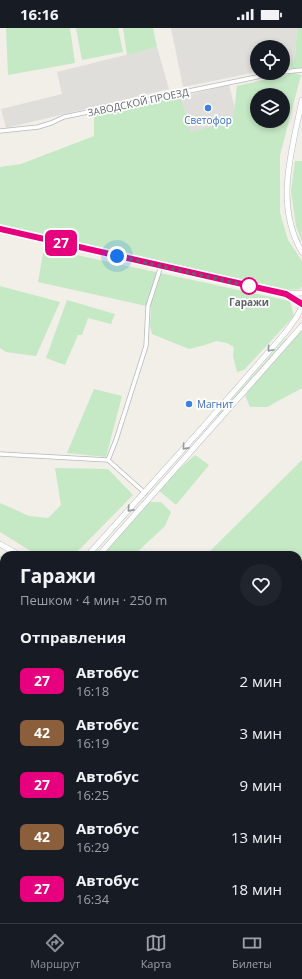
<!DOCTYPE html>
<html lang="ru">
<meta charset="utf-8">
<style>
body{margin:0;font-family:"Open Sans",sans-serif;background:#20242c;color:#f1f3f6;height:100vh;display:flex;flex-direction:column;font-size:15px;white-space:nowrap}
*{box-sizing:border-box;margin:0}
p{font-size:13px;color:#9ea1a6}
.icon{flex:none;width:22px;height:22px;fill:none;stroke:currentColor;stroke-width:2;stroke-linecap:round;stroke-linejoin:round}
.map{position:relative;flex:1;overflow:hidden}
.drawer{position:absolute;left:0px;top:523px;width:302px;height:372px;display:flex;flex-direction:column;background:#171b24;border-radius:12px 12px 0 0;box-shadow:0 2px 6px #0003}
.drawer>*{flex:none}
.badge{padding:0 8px;border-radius:6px;font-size:14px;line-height:26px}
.tools{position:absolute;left:250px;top:12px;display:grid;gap:8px}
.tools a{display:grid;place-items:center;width:40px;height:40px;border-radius:50%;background:#171b24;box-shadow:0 2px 6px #0003;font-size:20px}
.you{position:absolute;width:20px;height:20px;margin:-10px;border:3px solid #fff;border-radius:50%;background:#1a73e8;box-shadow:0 0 0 6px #1a73e833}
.map>.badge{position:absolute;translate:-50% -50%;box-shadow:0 0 0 2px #fff}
h2{padding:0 20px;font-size:15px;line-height:36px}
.round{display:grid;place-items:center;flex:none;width:42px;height:42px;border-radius:21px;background:#20242c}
.headline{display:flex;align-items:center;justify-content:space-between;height:68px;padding:0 20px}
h1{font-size:19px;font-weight:700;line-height:30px}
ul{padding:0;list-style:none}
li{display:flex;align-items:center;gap:12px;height:52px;padding:0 20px}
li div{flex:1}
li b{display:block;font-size:15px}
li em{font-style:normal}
li .badge{min-width:44px;font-weight:700;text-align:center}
.status{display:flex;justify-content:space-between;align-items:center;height:28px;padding:0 20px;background:#171b24;direction:ltr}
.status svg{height:11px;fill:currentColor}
.dock{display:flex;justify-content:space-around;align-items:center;height:56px;border-top:1px solid #363941;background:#171b24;font-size:11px;color:#9ea1a6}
.dock a{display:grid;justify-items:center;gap:2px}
.dock .on{color:#8c9099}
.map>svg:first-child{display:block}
.industrial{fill:#e0deda}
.green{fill:#c5e8c5;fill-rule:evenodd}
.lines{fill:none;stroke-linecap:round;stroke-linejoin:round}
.street-casing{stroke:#b5b8bc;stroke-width:5}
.secondary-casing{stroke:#b6babf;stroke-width:6}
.street{stroke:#fff;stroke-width:3.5}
.secondary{stroke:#fff;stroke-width:5}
.oneway{stroke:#979a9d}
.line-casing{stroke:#fff;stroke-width:9}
.line{stroke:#e6007e;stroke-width:6}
.walk{stroke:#5f6368;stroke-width:4;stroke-dasharray:0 7.2}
.shop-dot{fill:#3f7fe0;stroke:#fff;stroke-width:1.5}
.stop-dot{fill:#fff;stroke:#e6007e;stroke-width:2}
.labels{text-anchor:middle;stroke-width:3.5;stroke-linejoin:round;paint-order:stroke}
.street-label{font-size:10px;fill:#5f6368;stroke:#fff}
.shop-label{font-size:10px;fill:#366cbe;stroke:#fff}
.stop-label{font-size:10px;font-weight:bold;fill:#5f6368;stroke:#fff}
</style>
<div class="status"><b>16:16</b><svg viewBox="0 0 49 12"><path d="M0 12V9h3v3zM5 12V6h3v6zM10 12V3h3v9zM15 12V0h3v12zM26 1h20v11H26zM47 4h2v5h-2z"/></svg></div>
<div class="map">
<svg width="302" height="895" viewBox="0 0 302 895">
<rect width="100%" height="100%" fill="#f1efe8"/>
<path class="industrial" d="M171,0H297L295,30L287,38L283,39V19H257V44L183,59Z
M157,19L169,61L6,100L1,81L62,66L57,44Z
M229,57L239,96L189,108L180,69Z"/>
<path class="green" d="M6,0H70L75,35L8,47Z
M76,0H118L123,24L82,32Z
M123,0H153L157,19L127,27Z
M297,0H302V40L294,41L287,38L295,30Z
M294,45L301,47L280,127V185L288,212L302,233V258L300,261L287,262L0,196V139L21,136L94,108V87L180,69L191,104L233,93L237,58ZM257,67H283V93H257Z
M295,133H302V214L296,198L291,163Z
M44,220L290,273L294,288L244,342L237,344L233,328L234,319L227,315L216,313L205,317L189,321L152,306L150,298L151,279L38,254Z
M0,258L60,274L36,328L6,324L0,320Z
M67,272L115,286L111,296L88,290L82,307H78L65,337L46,330Z
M302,300V360L267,379H250L245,367Z
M286,310L287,311L218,389L217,388Z
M94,361L122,368L106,429L67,425Z
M195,427L209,437L176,477L157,461Z
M302,432V695H298V527H206Z
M55,440L108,441L133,467L74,527H37L0,504V475L29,488L48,490L61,477Z
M149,474H161L171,484L165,498L134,527H102Z
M0,528L4,530V581L0,580Z
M302,713V895H11L12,891H298V714Z
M4,775V883L0,895V784Z"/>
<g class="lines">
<g class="street-casing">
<path id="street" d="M283,44L302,42
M0,103L38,99L51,95L64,89L276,45
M0,426L108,432L145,465
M108,432L116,412L146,318L148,278L161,238"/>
</g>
<g class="secondary-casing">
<path id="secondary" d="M302,72C292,123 274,176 302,224
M0,201L262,261L286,266L302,265
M287,267L302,275
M0,516L19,527
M88,527L203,399L285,305L296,290L302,279
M99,527L302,298
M0,628L4,623"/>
</g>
<use href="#street" class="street"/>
<use href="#secondary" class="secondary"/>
</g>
<defs><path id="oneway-chevron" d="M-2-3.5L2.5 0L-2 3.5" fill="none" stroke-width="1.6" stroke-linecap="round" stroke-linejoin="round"/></defs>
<g class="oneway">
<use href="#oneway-chevron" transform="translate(270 321) rotate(131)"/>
<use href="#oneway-chevron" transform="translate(185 419) rotate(132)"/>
<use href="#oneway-chevron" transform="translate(130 481) rotate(132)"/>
</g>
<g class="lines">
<g class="line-casing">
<path id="line" d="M0,201L286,266L302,276"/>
</g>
<use href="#line" class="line"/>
<path class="walk" d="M117,228L249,258"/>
</g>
<g class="shop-dot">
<circle cx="208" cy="80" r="4"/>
<circle cx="189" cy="376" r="4"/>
</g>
<circle class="stop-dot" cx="249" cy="258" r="8"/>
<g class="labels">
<g class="street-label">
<text transform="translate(138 74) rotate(-12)" y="4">ЗАВОДСКОЙ ПРОЕЗД</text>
</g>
<g class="shop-label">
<text x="208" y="96">Светофор</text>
<text x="197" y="380" text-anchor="start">Магнит</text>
</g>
<g class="stop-label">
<text x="249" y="278">Гаражи</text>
</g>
</g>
</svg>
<div class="tools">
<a><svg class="icon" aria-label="locate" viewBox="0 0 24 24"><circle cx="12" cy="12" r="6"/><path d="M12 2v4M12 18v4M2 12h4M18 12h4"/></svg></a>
<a><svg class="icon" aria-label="layers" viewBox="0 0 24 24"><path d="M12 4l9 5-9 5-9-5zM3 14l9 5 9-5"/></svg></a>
</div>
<div class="you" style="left:117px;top:228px"></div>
<b class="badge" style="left:61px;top:215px;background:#e6007e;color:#fff">27</b>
<section class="drawer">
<div class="headline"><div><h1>Гаражи</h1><p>Пешком · 4 мин · 250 m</p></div><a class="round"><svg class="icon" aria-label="heart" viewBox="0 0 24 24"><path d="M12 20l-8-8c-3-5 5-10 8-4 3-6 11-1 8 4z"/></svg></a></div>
<h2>Отправления</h2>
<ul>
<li><span class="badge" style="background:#e6007e;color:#fff">27</span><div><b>Автобус</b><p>16:18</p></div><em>2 мин</em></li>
<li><span class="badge" style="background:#8b5e3c;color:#fff">42</span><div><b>Автобус</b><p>16:19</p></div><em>3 мин</em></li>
<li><span class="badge" style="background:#e6007e;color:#fff">27</span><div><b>Автобус</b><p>16:25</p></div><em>9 мин</em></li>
<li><span class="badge" style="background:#8b5e3c;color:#fff">42</span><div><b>Автобус</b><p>16:29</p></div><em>13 мин</em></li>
<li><span class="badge" style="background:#e6007e;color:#fff">27</span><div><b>Автобус</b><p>16:34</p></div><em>18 мин</em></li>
</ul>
</section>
</div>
<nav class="dock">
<a class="on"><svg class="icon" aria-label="directions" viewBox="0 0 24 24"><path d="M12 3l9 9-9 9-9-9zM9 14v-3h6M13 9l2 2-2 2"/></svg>Маршрут</a>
<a><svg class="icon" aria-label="map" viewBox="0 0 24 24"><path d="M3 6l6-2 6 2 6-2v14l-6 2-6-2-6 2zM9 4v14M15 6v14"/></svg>Карта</a>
<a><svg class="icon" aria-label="tickets" viewBox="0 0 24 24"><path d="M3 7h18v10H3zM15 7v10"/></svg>Билеты</a>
</nav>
